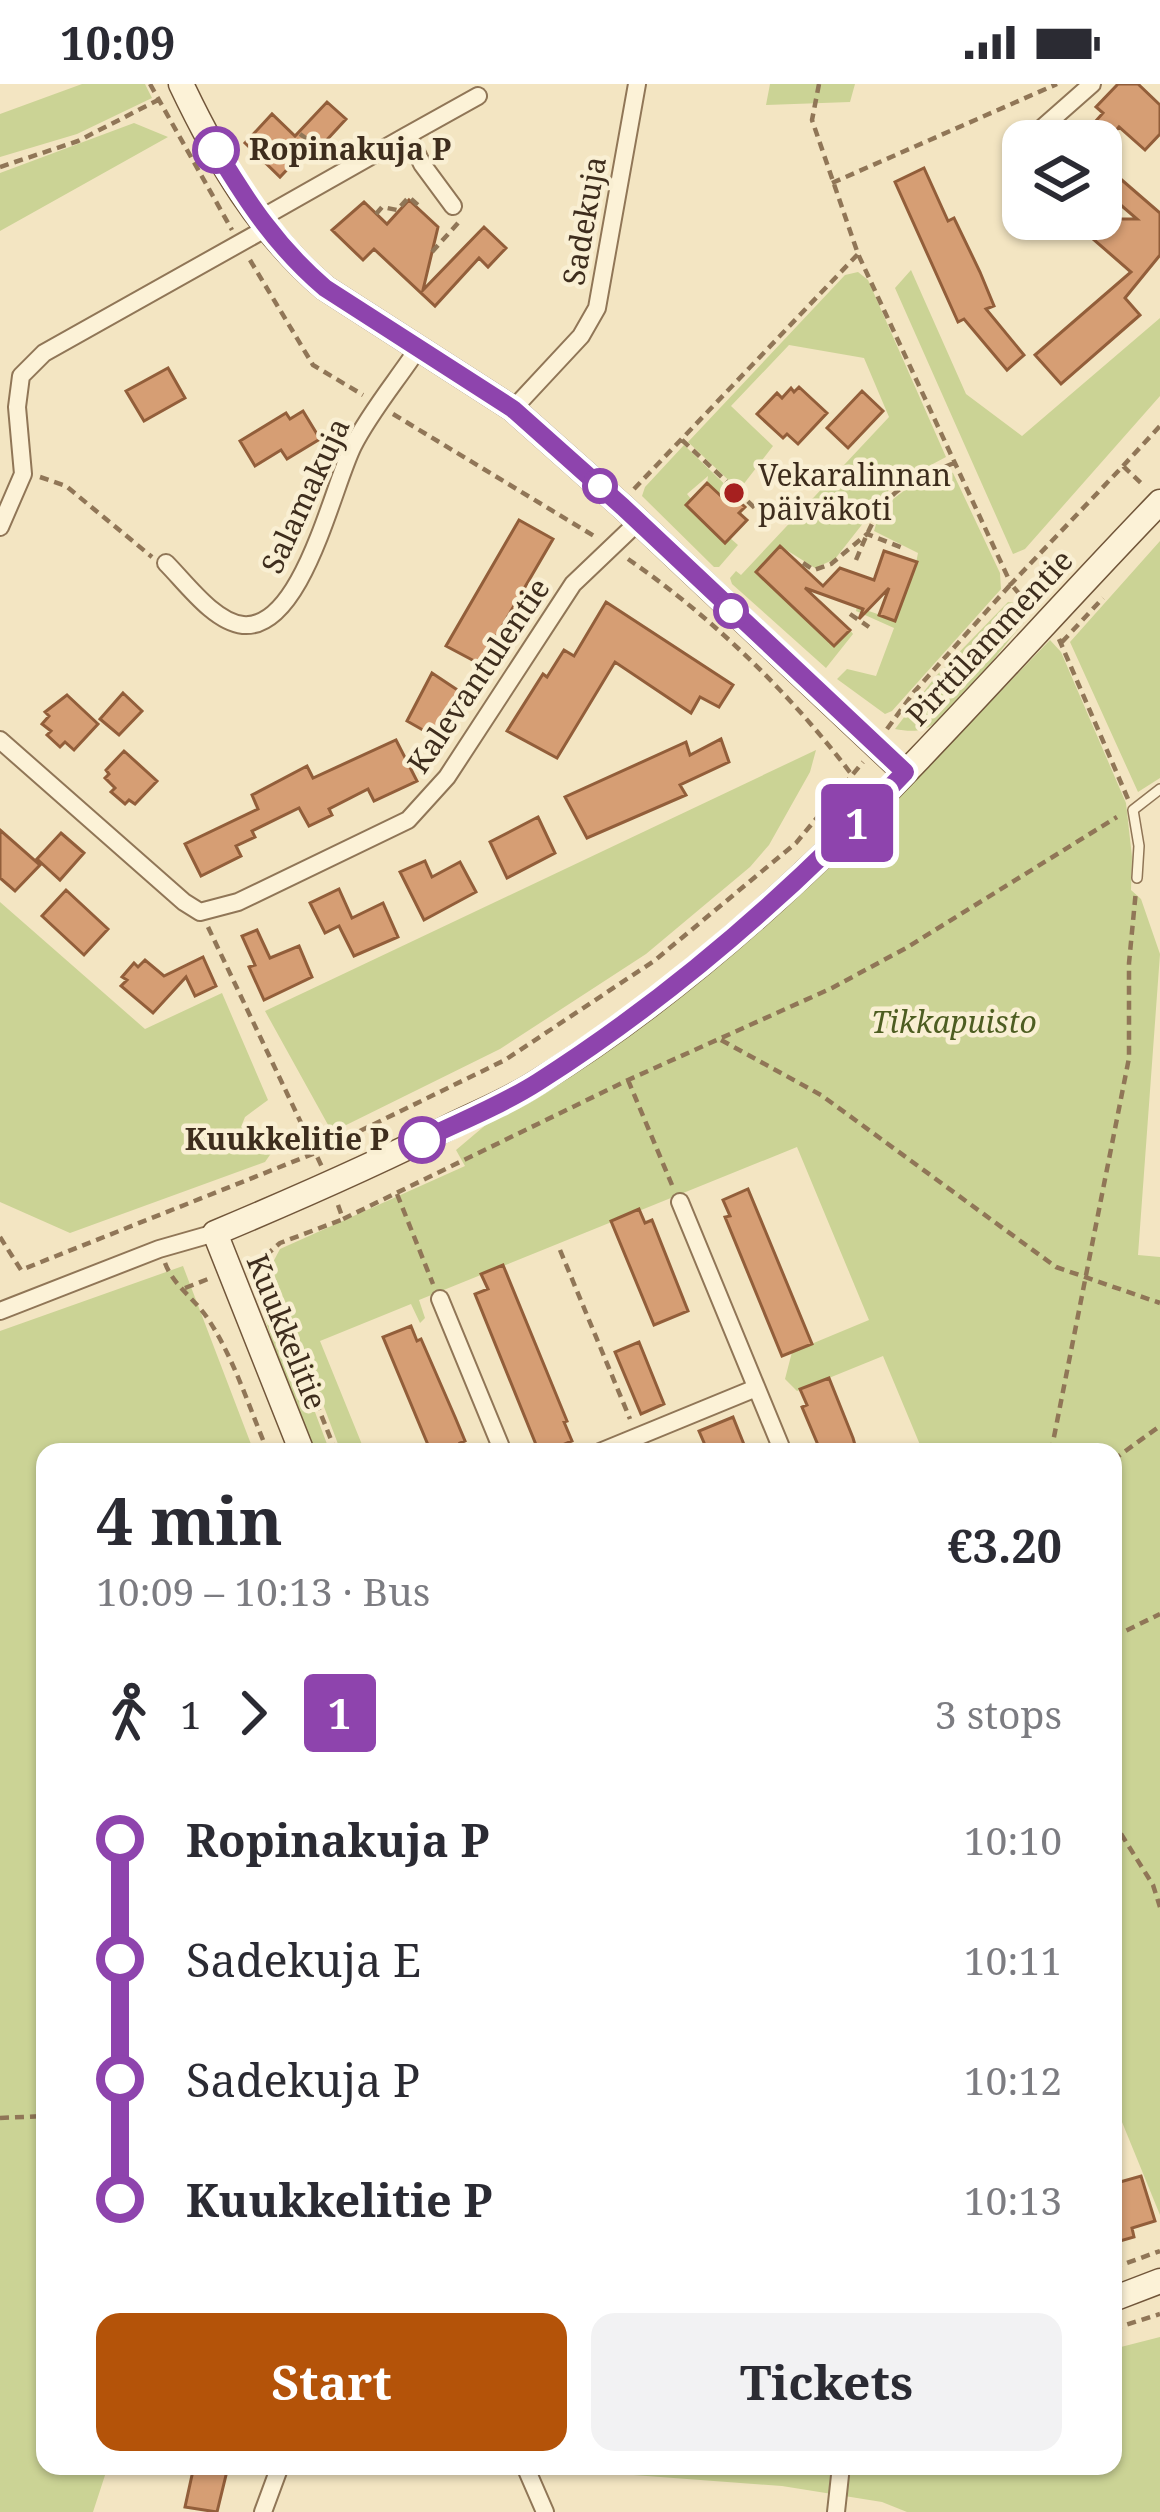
<!DOCTYPE html>
<meta charset="utf-8">
<style>
body{margin:0;font-family:"Noto Serif",serif;background:#f2f2f3;color:#2b2b33;height:100vh;display:flex;flex-direction:column;font-size:45px;white-space:nowrap}
*{box-sizing:border-box;margin:0}
p{font-size:39px;color:#7c7c81}
.icon{flex:none;width:66px;height:66px;fill:none;stroke:currentColor;stroke-width:2;stroke-linecap:round;stroke-linejoin:round}
.map{position:relative;flex:1;overflow:hidden}
.panel{position:absolute;left:36px;top:1359px;width:1086px;height:1032px;display:flex;flex-direction:column;background:#fff;border-radius:24px;box-shadow:0 3px 9px #0004}
.panel>*{flex:none}
.badge{padding:0 24px;border-radius:9px;font-size:42px;line-height:78px}
.fabs{position:absolute;left:1002px;top:36px;display:grid;gap:24px}
.fabs a{display:grid;place-items:center;width:120px;height:120px;border-radius:24px;background:#fff;box-shadow:0 3px 9px #0004;font-size:60px}
.map>.badge{position:absolute;translate:-50% -50%;box-shadow:0 0 0 6px #fff}
.legs{display:flex;align-items:center;gap:18px;height:132px;padding:0 60px;font-size:39px}
.legs p{margin-inline-start:auto}
.head{display:flex;align-items:center;justify-content:space-between;height:204px;padding:0 60px}
h1{font-size:66px;font-weight:700;line-height:90px}
.button{display:flex;gap:24px;margin-top:auto;padding:24px 60px}
.button a{flex:1;height:138px;border-radius:24px;background:#b45309;color:#fff;font-size:48px;font-weight:700;line-height:138px;text-align:center}
.button a+a{background:#f2f2f3;color:#2b2b33}
ul{padding:0 60px;list-style:none}
li{display:flex;align-items:center;gap:42px;height:120px;font-size:45px}
li i{display:grid;place-items:center;width:18px;height:100%;margin:0 15px;background:currentColor}
li i::after{content:'';width:30px;height:30px;margin:-15px;border:9px solid;border-radius:50%;background:#fff}
li p{margin-inline-start:auto}
li:first-child i{background:linear-gradient(#0000 50%,currentColor 0)}
li:last-child i{background:linear-gradient(currentColor 50%,#0000 0)}
.status{display:flex;justify-content:space-between;align-items:center;height:84px;padding:0 60px;background:#fff;direction:ltr}
.status svg{height:33px;fill:currentColor}
.map>svg:first-child{display:block}
.green{fill:#cbd395}
.building{fill:#d69e74;stroke:#925e3a;stroke-width:3}
.lines{fill:none;stroke-linecap:round;stroke-linejoin:round}
.lane-casing{stroke:#907657;stroke-width:12}
.street-casing{stroke:#907657;stroke-width:20}
.secondary-casing{stroke:#71563a;stroke-width:27}
.path{stroke:#907657;stroke-width:4.5;stroke-dasharray:9 6;stroke-linecap:butt}
.lane{stroke:#fcf2d7;stroke-width:9}
.street{stroke:#fcf2d7;stroke-width:16}
.secondary{stroke:#fcf2d7;stroke-width:24}
.line-1-casing{stroke:#fff;stroke-width:27}
.line-1{stroke:#8e44ad;stroke-width:18}
.stop-1-dot{fill:#fff;stroke:#8e44ad;stroke-width:6}
.poi-dot{fill:#a6201f;stroke:#f9efd3;stroke-width:4.5}
.labels{text-anchor:middle;stroke-width:9;stroke-linejoin:round;paint-order:stroke}
.stop-label{font-size:30px;font-weight:bold;fill:#3e2d1d;stroke:#f9efd3;text-anchor:start}
.street-label{font-size:30px;fill:#3e2d1d;stroke:#f9efd3}
.poi-label{font-size:30px;fill:#3e2d1d;stroke:#f9efd3;text-anchor:start}
.park-label{font-size:30px;font-style:italic;fill:#4d5d21;stroke:#f9efd3}
</style>
<div class="status"><b>10:09</b><svg viewBox="0 0 49 12"><path d="M0 12V9h3v3zM5 12V6h3v6zM10 12V3h3v9zM15 12V0h3v12zM26 1h20v11H26zM47 4h2v5h-2z"/></svg></div>
<div class="map">
<svg width="1160" height="2428" viewBox="0 0 1160 2428">
<rect width="100%" height="100%" fill="#f3e5c2"/>
<path class="green" d="M82,0H145L152,14L77,50L0,73V30Z
M770,0H855L850,18L766,21Z
M134,39L168,53L0,147V89Z
M911,186L966,310L1022,352L1160,234V312L1025,465L1013,470L895,204Z
M858,188L868,196L946,373L893,401L835,475L815,484L780,462L756,487L834,561L850,546L853,550L826,584L732,500L730,494L736,487L741,491L889,333L864,274L789,261L731,322L773,362L739,406L688,358L845,191Z
M684,361L738,413L721,412L707,399L708,392L687,410L691,415L686,422L725,458L730,454L738,461L719,483H714L642,412L645,403Z
M946,386L953,389L1000,489L1001,505L892,627L885,630L837,595L847,585L876,592L894,544L856,527L857,523L895,536L916,479L918,469L874,447C883,411 916,400 946,386Z
M1160,457V694L1138,708L1070,558Z
M1008,518L1015,519L1028,534C1000,564 965,619 932,641C921,649 907,647 895,645L936,592Z
M1050,556L1061,568L1126,719L1132,773L1131,806L1141,815L1160,870L1138,1171L1160,1173V2131L1113,2016V1368H923L883,1272L797,1307L785,1295L792,1268L869,1236L797,1063L419,1216L425,1234L420,1239L411,1220L320,1257L365,1368H341L271,1182L280,1165L465,1082L456,1066L488,1039L658,929L739,865L837,777Z
M816,666L810,688L769,761L750,783L646,870L500,965L332,1048L265,927Z
M0,818L145,945L222,909L268,1016L245,1033L241,1043L255,1057L279,1048L281,1055L265,1078L70,1149L0,1118Z
M183,1182L254,1368H45V2382H108L93,2428H0V1247Z
M263,1190L330,1368H316L277,1272L251,1192Z
M1160,2253V2428H907L882,2418L782,2402L513,2382H1113V2265Z"/>
<path class="building" d="M1118,0H1138L1160,21V50L1145,66L1119,43L1107,57H1078L1103,29L1096,23Z
M327,18L346,35L323,60L317,54L280,93L245,59L272,30L295,52Z
M1101,78L1160,129V171L1125,214L1140,231L1061,300L1035,271L1131,188L1070,135H1137L1101,104Z
M924,84L948,137L954,134L980,188L994,222L986,225L1024,271L1007,286L964,235L958,238L895,98Z
M409,116L438,143L423,206L484,143L506,164L488,183L479,174L435,222L374,165L363,176L332,146L364,118L387,140Z
M168,284L185,314L144,337L126,307Z
M799,303L827,329L798,360L787,350L783,354L757,330L777,309L782,314L791,304L794,308Z
M862,307L883,327L848,364L827,344Z
M303,327L320,355L287,375L281,366L255,382L240,357L286,329L290,335Z
M707,399L721,412L727,406L745,423L739,429L747,436L725,459L686,421Z
M519,436L553,455L480,580L446,562Z
M780,462L823,502L840,484L874,496L884,467L917,478L895,537L879,531L889,504L859,535L863,525L805,504L850,546L834,562L756,488Z
M606,518L733,601L719,623L700,613L691,629L615,578L557,674L507,647L543,590L547,593L564,566L574,572Z
M432,589L462,609L437,654L407,637Z
M123,609L142,627L119,651L100,635Z
M67,611L98,640L74,666L65,658L60,663L47,651L51,647L42,640L49,632L45,628Z
M721,655L729,678L680,701L686,711L587,754L565,713L686,658L690,671Z
M396,656L417,697L374,717L368,705L329,725L332,731L309,742L299,724L252,747L255,753L236,762L241,772L201,792L185,760L258,725L252,711L307,682L313,694Z
M124,667L157,697L135,720L129,716L125,720L111,708L115,704L105,694L109,690L106,686Z
M538,733L555,769L507,794L490,758Z
M0,746L40,781L15,807L0,794Z
M61,749L84,769L60,796L37,775Z
M425,777L432,793L460,778L476,808L424,836L400,788Z
M339,805L352,834L383,819L398,853L354,872L339,842L325,849L310,819Z
M66,806L108,845L84,871L42,832Z
M257,846L270,874L299,862L312,893L264,916L249,883L255,881L242,852Z
M203,873L216,902L195,912L186,893L153,929L121,902L127,896L122,893L134,879L138,883L145,876L164,892Z
M748,1105L812,1260L782,1272L725,1133L730,1132L723,1116Z
M639,1125L645,1139L652,1136L688,1227L654,1241L611,1137Z
M503,1181L567,1337L564,1338L572,1357L546,1368H539L475,1210L488,1205L481,1190Z
M411,1242L417,1257L421,1255L455,1333L465,1357L460,1359L464,1368H431L383,1253Z
M639,1258L664,1320L641,1330L615,1268Z
M829,1294L853,1354L857,1368H821L802,1323L807,1321L800,1305Z
M733,1333L747,1368H708L699,1347Z
M1141,2092L1155,2137L1132,2144L1134,2153L1113,2159V2100Z
M194,2382L227,2387L217,2428L185,2423Z"/>
<g class="lines">
<g class="lane-casing">
<path id="lane" d="M1137,794L1139,762L1133,726L1160,705"/>
</g>
<g class="street-casing">
<path id="street" d="M408,51L478,12
M1033,52L1092,0
M258,136L408,51L422,80L453,122
M513,325L581,252L597,224L637,0
M0,443L23,390L17,323L21,292L44,269L265,145
M166,479C186,499 214,538 243,541C302,546 332,404 353,362C370,328 398,295 419,263
M0,656L184,818L200,828L238,818L408,736L447,693L573,500L638,438
M680,1118L783,1368
M440,1215L503,1368
M0,1227L159,1165L215,1149
M600,1368L756,1304
M525,2382L545,2428
M263,2428L280,2382
M836,2428L841,2382"/>
</g>
<g class="secondary-casing">
<path id="secondary" d="M181,0C217,76 260,149 325,204L513,325L623,423L905,689
M302,1368L215,1149C296,1115 376,1080 455,1040C482,1027 511,1015 536,999C781,849 962,623 1160,418
M1113,2215L1160,2197"/>
</g>
<path class="path" d="M150,0L232,146
M819,0L812,36L858,170L1011,500L1123,382L1143,401
M300,50L325,68
M0,83L78,57L160,15
M832,99L1057,0
M376,130L382,123L397,126L409,113L418,121
M432,168L458,139
M250,176L313,281L363,311
M393,330L594,452
M682,356L771,439
M1123,382L1160,342
M40,393L66,402L152,473
M634,405L858,170
M628,475C711,532 791,610 852,691
M856,476C883,411 888,406 954,379
M803,479L814,486L831,480L867,450L903,464
M850,530L869,543
M1059,555L1128,715
M1062,558L1103,514
M887,645L914,608L1011,500L1031,524
M208,843L322,1083
M721,956L821,1011L1056,1183L1160,1219
M628,996L672,1101
M397,1110L433,1200
M338,1121L343,1135L628,996L832,904L906,864L1117,733
M0,1153L21,1186L315,1069L505,976L654,877L796,759L863,678
M560,1166L630,1335
M165,1179C174,1203 196,1215 210,1238C235,1277 250,1326 268,1368
M185,1204L208,1195
M336,1368L288,1248L264,1173L280,1159L341,1136
M1051,1368L1129,974V879L1136,806
M1113,1376L1160,1342
M1113,1553L1160,1530
M1113,1737L1153,1801L1160,1823
M0,2034L45,2032
M1113,2184L1160,2167
M1113,2245L1160,2230"/>
<use href="#lane" class="lane"/>
<use href="#street" class="street"/>
<use href="#secondary" class="secondary"/>
</g>
<g class="lines">
<g class="line-1-casing">
<path id="line-1" d="M216,66C248,119 277,163 325,204L513,325L623,423L905,688C794,806 675,911 538,998C502,1021 461,1037 422,1056"/>
</g>
<use href="#line-1" class="line-1"/>
</g>
<g class="stop-1-dot">
<circle cx="216" cy="66" r="21"/>
<circle cx="600" cy="402" r="15"/>
<circle cx="731" cy="527" r="15"/>
<circle cx="422" cy="1056" r="21"/>
</g>
<circle class="poi-dot" cx="734" cy="409" r="12"/>
<g class="labels">
<g class="stop-label">
<text x="249" y="76">Ropinakuja P</text>
<text x="389" y="1066" text-anchor="end">Kuukkelitie P</text>
</g>
<g class="street-label">
<text transform="translate(585 137) rotate(-80)" y="10">Sadekuja</text>
<text transform="translate(306 412) rotate(-65)" y="10">Salamakuja</text>
<text transform="translate(990 554) rotate(-47)" y="10">Pirttilammentie</text>
<text transform="translate(479 592) rotate(-56)" y="10">Kalevantulentie</text>
<text transform="translate(286 1248) rotate(68)" y="10">Kuukkelitie</text>
</g>
<g class="poi-label">
<text x="758" y="402">Vekaralinnan<tspan x="758" dy="34">päiväkoti</tspan></text>
</g>
<g class="park-label">
<text x="954" y="949">Tikkapuisto</text>
</g>
</g>
</svg>
<div class="fabs">
<a><svg class="icon" aria-label="layers" viewBox="0 0 24 24"><path d="M12 4l9 5-9 5-9-5zM3 14l9 5 9-5"/></svg></a>
</div>
<b class="badge" style="left:857px;top:739px;background:#8e44ad;color:#fff">1</b>
<section class="panel">
<div class="head"><div><h1>4 min</h1><p>10:09 – 10:13 · Bus</p></div><b>€3.20</b></div>
<div class="legs"><svg class="icon" aria-label="walk" viewBox="0 0 24 24"><circle cx="13" cy="4" r="2"/><path d="M13 8l-2 6 4 7M11 14l-3 7M7 12l3-4h3l4 4"/></svg>1<svg class="icon" aria-label="forward" viewBox="0 0 24 24"><path d="M9 5l7 7-7 7"/></svg><b class="badge" style="background:#8e44ad;color:#fff">1</b><p>3 stops</p></div>
<ul>
<li><i style="color:#8e44ad"></i><b>Ropinakuja P</b><p>10:10</p></li>
<li><i style="color:#8e44ad"></i><span>Sadekuja E</span><p>10:11</p></li>
<li><i style="color:#8e44ad"></i><span>Sadekuja P</span><p>10:12</p></li>
<li><i style="color:#8e44ad"></i><b>Kuukkelitie P</b><p>10:13</p></li>
</ul>
<div class="button"><a>Start</a><a>Tickets</a></div>
</section>
</div>
